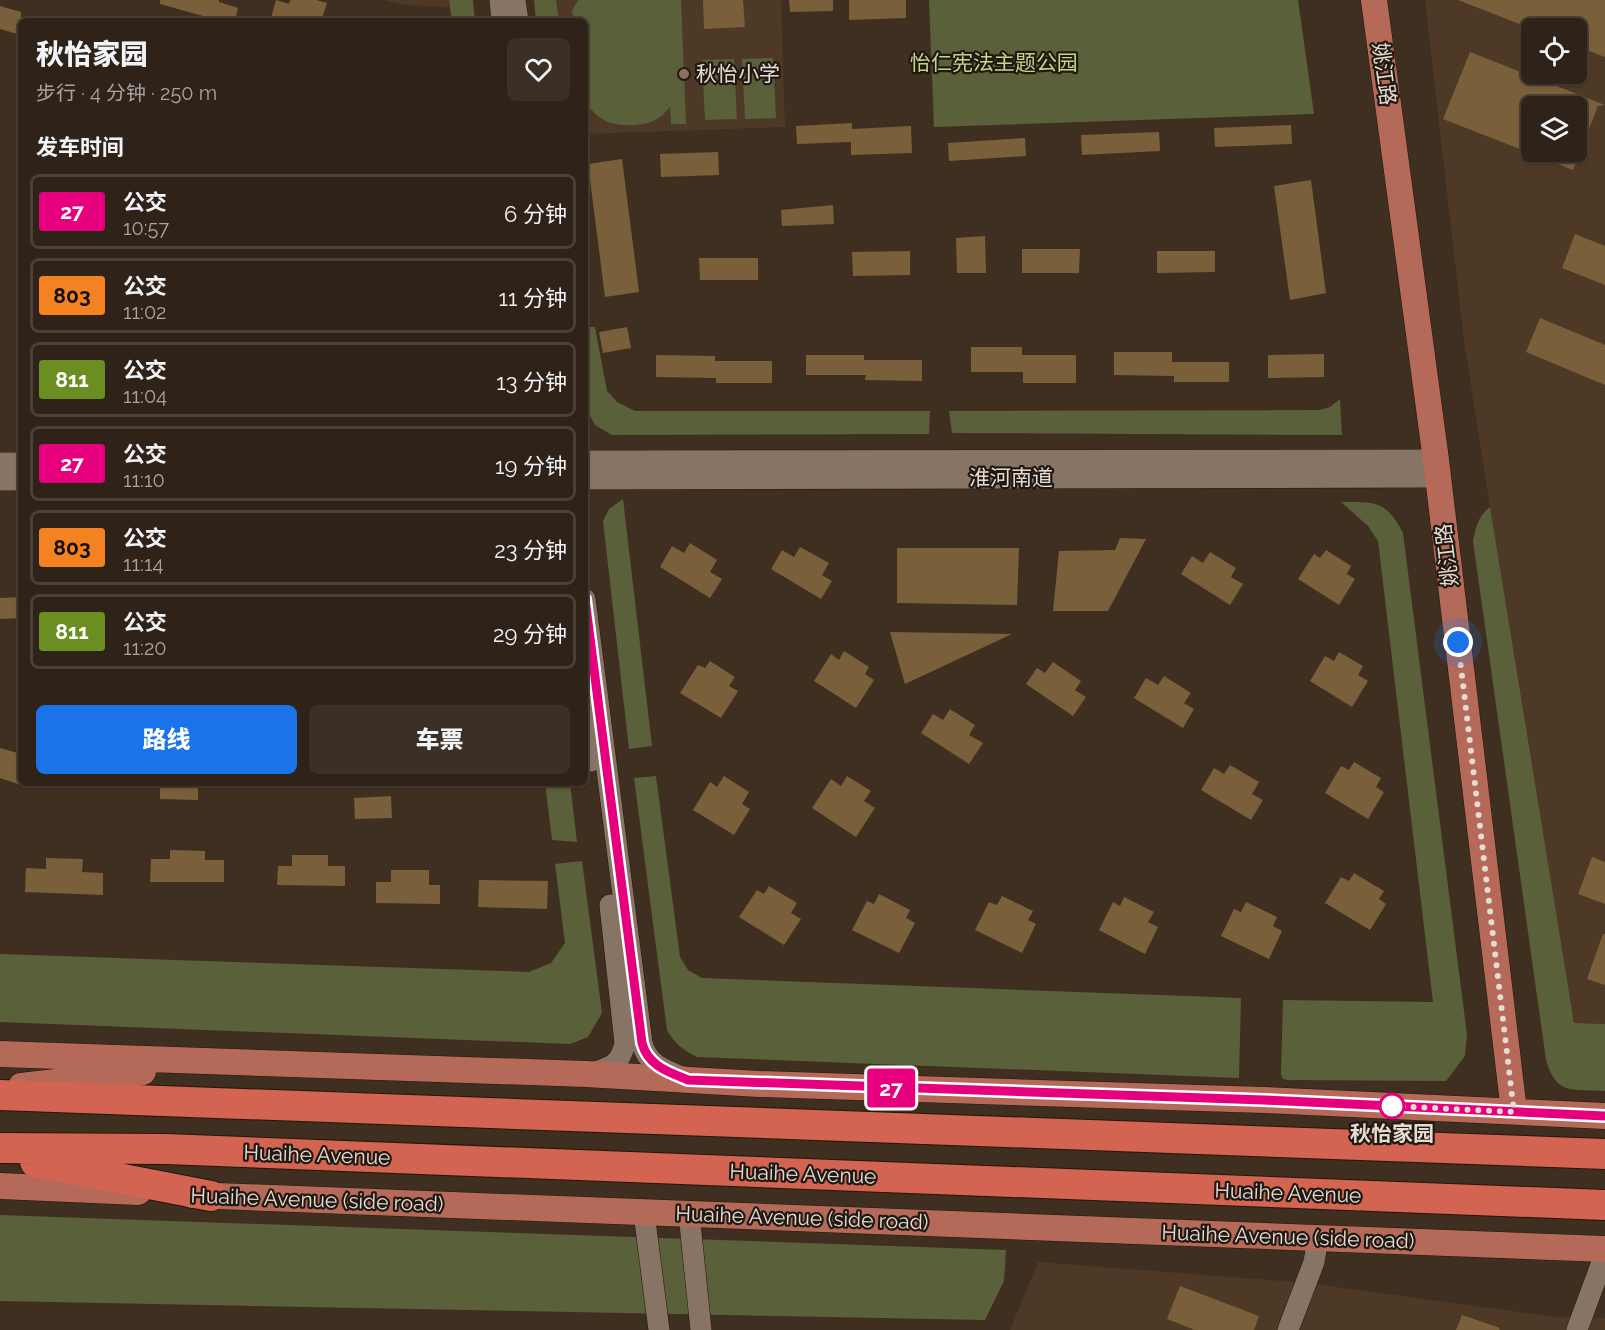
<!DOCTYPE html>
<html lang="zh">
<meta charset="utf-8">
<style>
body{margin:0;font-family:Raleway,"Noto Sans SC",sans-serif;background:#3b2f26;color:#f1f3f6;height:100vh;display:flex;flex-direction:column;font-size:22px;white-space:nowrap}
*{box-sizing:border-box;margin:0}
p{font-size:20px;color:#a7a4a2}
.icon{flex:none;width:33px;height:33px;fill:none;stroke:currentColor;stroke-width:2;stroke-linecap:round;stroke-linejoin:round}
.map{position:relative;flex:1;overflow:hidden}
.details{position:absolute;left:18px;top:18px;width:570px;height:768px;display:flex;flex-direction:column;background:#2f2319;border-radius:9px;box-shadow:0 2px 4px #0004,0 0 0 2px #4a4038}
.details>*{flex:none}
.badge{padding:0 12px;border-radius:4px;font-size:21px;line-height:39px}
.tools{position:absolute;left:1521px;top:18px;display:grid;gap:12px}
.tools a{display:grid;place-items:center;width:66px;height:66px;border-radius:9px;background:#2f2319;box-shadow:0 2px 4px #0004,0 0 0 2px #4a4038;font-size:30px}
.you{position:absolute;width:30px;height:30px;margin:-15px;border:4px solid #fff;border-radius:50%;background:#1a73e8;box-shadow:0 0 0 9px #1a73e833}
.map>.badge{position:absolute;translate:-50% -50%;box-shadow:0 0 0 3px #fff}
h2{padding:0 18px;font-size:22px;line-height:54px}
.round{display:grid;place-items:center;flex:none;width:63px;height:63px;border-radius:9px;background:#3b2f26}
.head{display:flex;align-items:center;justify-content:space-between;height:102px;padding:0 18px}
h1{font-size:28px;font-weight:800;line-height:45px}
.cta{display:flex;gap:12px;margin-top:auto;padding:12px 18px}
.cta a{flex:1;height:69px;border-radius:9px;background:#1a73e8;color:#fff;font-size:24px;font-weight:800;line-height:69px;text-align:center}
.cta a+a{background:#3b2f26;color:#f1f3f6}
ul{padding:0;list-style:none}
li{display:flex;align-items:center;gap:18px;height:75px;margin:0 12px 9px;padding:0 6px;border:3px solid #4a4038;border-radius:9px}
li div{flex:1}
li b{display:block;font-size:22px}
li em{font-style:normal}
li .badge{min-width:66px;font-weight:700;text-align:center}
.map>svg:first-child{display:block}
.built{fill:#4e3927;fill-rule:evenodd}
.green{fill:#5a603a}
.building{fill:#7a5f3b;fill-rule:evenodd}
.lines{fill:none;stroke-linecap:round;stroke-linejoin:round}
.minor-casing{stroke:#261609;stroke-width:22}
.major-casing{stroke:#261609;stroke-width:27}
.highway-casing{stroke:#261609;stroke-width:32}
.minor{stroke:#877464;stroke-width:21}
.major{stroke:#b56a59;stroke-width:26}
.highway{stroke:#d36451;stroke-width:30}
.line-casing{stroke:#fff;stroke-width:14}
.line{stroke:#e6007e;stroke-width:9}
.walk{stroke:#e6dbd2;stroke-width:6;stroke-dasharray:0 10.8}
.education-dot{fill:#8d6e63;stroke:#201912;stroke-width:2}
.stop-dot{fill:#fff;stroke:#e6007e;stroke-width:3}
.labels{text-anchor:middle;stroke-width:4.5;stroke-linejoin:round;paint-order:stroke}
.park-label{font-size:21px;fill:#c7d38d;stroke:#201912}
.poi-label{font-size:21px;fill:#e6dbd2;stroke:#201912;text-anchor:start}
.street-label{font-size:21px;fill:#e6dbd2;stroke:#201912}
.stop-label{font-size:21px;font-weight:bold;fill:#e6dbd2;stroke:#201912}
</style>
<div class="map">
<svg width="1605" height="1330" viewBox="0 0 1605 1330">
<rect width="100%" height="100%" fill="#3f2f21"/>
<path class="built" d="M385,0H449L450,7L404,5Z
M556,0H781L785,127L585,134V21H559Z
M1425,0H1605V1024L1574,1023L1542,840L1464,341ZM1532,28H1576V74H1532ZM1532,106H1576V152H1532Z
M1038,1262L1307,1283L1556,1317L1605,1318V1330H1010Z"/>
<path class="green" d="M449,0H473L475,21H452Z
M534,0H556L559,21H536Z
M578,0H681L686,124H671L670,107C667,110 664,114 660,117C647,127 623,127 608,122C599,119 592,110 585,103V21H573L572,11Z
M929,0H1298L1314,114L934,127Z
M773,58L776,118L745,119L742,59Z
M734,59L737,119L705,120L702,60Z
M585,327H595L607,391L617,402L635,411H930L929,434L612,435L595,425L585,407Z
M1340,399L1342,435L952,433L949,411L1319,410L1330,407Z
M623,499L652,746L629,749L603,521L609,509Z
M1341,502C1375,502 1386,500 1403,533L1467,1035L1465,1056L1446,1081L1288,1080L1283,1079L1281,1074L1283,1000L1433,1002L1378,541L1368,526Z
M1490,507L1574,1023L1605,1024V1091C1573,1089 1556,1096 1546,1060L1473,541C1476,527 1478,516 1490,507Z
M656,776L680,957L688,970L702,978L1241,998L1239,1078L697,1057C683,1050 675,1044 667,1030L634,778Z
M545,783H570L577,842L552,840Z
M582,861L602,1013L588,1037L570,1044L0,1022V954L529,972L551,963L565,943L555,864Z
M0,1215L1006,1250L1004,1281L985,1320L0,1301Z"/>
<path class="building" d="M160,0H219V2L238,8L235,21H221L160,4Z
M276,0L289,4L290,0H316L327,3L321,21H270Z
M703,0H743L745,27L704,29Z
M789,0H833V11L790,12Z
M849,0H906V18L849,20Z
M1458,0H1605V57L1576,46V28H1530Z
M0,6L21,12V35L0,29Z
M1470,52L1605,105L1598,106L1573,170L1443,119ZM1532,106H1576V152H1532Z
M852,123V129L911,126L912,153L851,155V142L797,144L796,126Z
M1291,125L1292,144L1215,147L1214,128Z
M1159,132L1160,151L1082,155L1081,135Z
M1025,138L1026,156L949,161L948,143Z
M718,152L719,175L661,177L660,154Z
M622,159L639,292L605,297L588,164Z
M1311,180L1326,293L1290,300L1274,186Z
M833,205L834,224L782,226L781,210Z
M1575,234L1605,246V285L1562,268Z
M985,236L986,273H957L956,238Z
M1022,249H1080L1079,273H1022Z
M910,251V275L853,276L852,252Z
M1157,251H1215V272L1157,273Z
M699,258H758V280H700Z
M1540,318L1605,345V385L1526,352Z
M627,327L631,348L603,353L599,332Z
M971,347H1022V355H1076V383H1023V372H971Z
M1114,352H1172V362H1229V382H1174V376L1114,375Z
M1324,354V377L1268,378V355Z
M656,355L715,356V361H772V383H716V378L656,377Z
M806,355H864V360H922V381L865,380L866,375H806Z
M1120,538L1146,539L1108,611H1053L1059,551L1115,550Z
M690,543L717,560L710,572L722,579L710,598L660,567L672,546L684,553Z
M800,547L829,563L822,575L832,581L821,599L771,569L782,550L794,557Z
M897,548H1019L1017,605L897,603Z
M1326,550L1351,566L1347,574L1355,579L1339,605L1298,579L1314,554L1320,558Z
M1210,552L1236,568L1231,577L1243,584L1230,605L1181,574L1192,556L1203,563Z
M21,597V618L0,619V598Z
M890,632L1012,634L905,684Z
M844,651L869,667L865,674L874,680L856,708L814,681L831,654L839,660Z
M1339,652L1363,666L1358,675L1368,681L1352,707L1310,681L1325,656L1334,661Z
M710,661L735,677L729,686L738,691L721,718L680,693L698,665L705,668Z
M1053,662L1081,681L1075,690L1086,697L1073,716L1026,684L1037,668L1045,673Z
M1164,676L1191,693L1184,703L1194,709L1183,728L1134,698L1146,678L1158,685Z
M950,709L975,725L969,735L983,743L969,764L921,733L933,714L943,720Z
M0,748L21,754V785L0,778Z
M1354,762L1381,778L1376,787L1384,792L1368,819L1325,793L1341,766L1349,770Z
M1230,765L1259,782L1252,794L1263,800L1251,820L1201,790L1214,768L1224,774Z
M724,776L749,792L742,804L750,809L734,835L693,810L710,782L717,787Z
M847,776L871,791L864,801L875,808L856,837L812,808L831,779L841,786Z
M160,783H198V800L160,799Z
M391,796L392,818L355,819L354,798Z
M170,850L205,851V860H224V882H150L151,859H170Z
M292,855H328V866H345V886L277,885L278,866H292Z
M1592,857L1605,862V904L1578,894Z
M46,858L83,859L82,872L103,873V895L25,892L26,868L46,869Z
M391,870H429V885H440V904L376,903V882H391Z
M1354,873L1384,891L1379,899L1386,904L1370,930L1325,903L1341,877L1349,881Z
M479,880L548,881L547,909L478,907Z
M769,886L797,903L791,913L801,919L784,945L739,917L757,890L764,894Z
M879,894L910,910L906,918L915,923L899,953L852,930L867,901L874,904Z
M1002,896L1033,911L1028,920L1036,924L1022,953L975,930L989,902L997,905Z
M1124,897L1154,912L1148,922L1158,927L1145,954L1099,930L1113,902L1120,906Z
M1246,902L1277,917L1273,926L1282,931L1269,959L1221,936L1234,909L1241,912Z
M1603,934H1605V985L1587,979Z
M1180,1286L1259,1316L1254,1330H1195L1167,1319Z
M1462,1315L1500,1328L1499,1330H1456Z"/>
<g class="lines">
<g class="minor-casing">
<path id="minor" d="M500,0L502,21
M515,0L518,21
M585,461L1436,460
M0,463H21
M585,479L1438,477
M0,480H21
M585,599L642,1043C647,1064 664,1070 682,1077
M585,720L591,761
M589,1074C610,1067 620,1066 625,1043L610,905
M644,1213L659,1330
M689,1214L701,1330
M1288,1330L1314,1262L1318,1238
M1577,1330L1605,1254"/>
</g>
<g class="major-casing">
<path id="major" d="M1374,0L1436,460L1514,1111
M0,1054L586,1074L759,1084L1264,1100L1605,1116
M21,1086L143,1072
M0,1186L138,1192
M192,1195L1605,1249"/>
</g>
<g class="highway-casing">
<path id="highway" d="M0,1095L1605,1154
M0,1148L166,1149L1605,1205
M35,1162L211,1196"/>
</g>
<use href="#minor" class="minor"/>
<use href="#major" class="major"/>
<use href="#highway" class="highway"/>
</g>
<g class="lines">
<g class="line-casing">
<path id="line" d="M585,599L642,1043C648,1066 669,1072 688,1080L1264,1100L1605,1116"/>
</g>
<use href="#line" class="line"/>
<path class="walk" d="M1392,1106L1514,1112L1458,642"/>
</g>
<circle class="education-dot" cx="684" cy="74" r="6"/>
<circle class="stop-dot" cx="1392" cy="1106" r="12"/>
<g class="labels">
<g class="park-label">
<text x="994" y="70">怡仁宪法主题公园</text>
</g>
<g class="poi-label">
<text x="696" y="81">秋怡小学</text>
</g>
<g class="street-label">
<text transform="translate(1384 74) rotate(82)" y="7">姚江路</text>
<text x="1011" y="485">淮河南道</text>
<text transform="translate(1447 555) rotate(-97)" y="7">姚江路</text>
<text transform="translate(317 1155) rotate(2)" y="7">Huaihe Avenue</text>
<text transform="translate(803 1174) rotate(2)" y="7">Huaihe Avenue</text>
<text transform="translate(1288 1193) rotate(2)" y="7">Huaihe Avenue</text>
<text transform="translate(317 1200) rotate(2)" y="7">Huaihe Avenue (side road)</text>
<text transform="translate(802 1218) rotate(2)" y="7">Huaihe Avenue (side road)</text>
<text transform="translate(1288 1237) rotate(2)" y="7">Huaihe Avenue (side road)</text>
</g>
<g class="stop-label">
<text x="1392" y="1141">秋怡家园</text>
</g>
</g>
</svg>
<div class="tools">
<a><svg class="icon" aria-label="locate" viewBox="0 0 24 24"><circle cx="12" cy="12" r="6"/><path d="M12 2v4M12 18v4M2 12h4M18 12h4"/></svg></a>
<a><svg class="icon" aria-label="layers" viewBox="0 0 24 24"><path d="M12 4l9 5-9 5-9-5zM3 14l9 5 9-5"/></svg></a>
</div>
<div class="you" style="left:1458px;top:642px"></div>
<b class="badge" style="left:891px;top:1088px;background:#e6007e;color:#fff">27</b>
<section class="details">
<div class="head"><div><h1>秋怡家园</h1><p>步行 · 4 分钟 · 250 m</p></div><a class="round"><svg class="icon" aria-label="heart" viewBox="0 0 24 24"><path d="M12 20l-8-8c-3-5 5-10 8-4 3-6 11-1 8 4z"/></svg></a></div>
<h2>发车时间</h2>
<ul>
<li><span class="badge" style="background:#e6007e;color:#fff">27</span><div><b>公交</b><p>10:57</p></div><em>6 分钟</em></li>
<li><span class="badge" style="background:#f58220;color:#111">803</span><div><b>公交</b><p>11:02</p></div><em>11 分钟</em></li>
<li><span class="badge" style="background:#6b8e23;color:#fff">811</span><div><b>公交</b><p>11:04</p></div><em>13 分钟</em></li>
<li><span class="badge" style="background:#e6007e;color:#fff">27</span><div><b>公交</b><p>11:10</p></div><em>19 分钟</em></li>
<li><span class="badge" style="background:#f58220;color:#111">803</span><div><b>公交</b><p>11:14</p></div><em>23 分钟</em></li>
<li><span class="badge" style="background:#6b8e23;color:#fff">811</span><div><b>公交</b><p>11:20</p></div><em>29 分钟</em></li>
</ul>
<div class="cta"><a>路线</a><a>车票</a></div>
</section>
</div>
